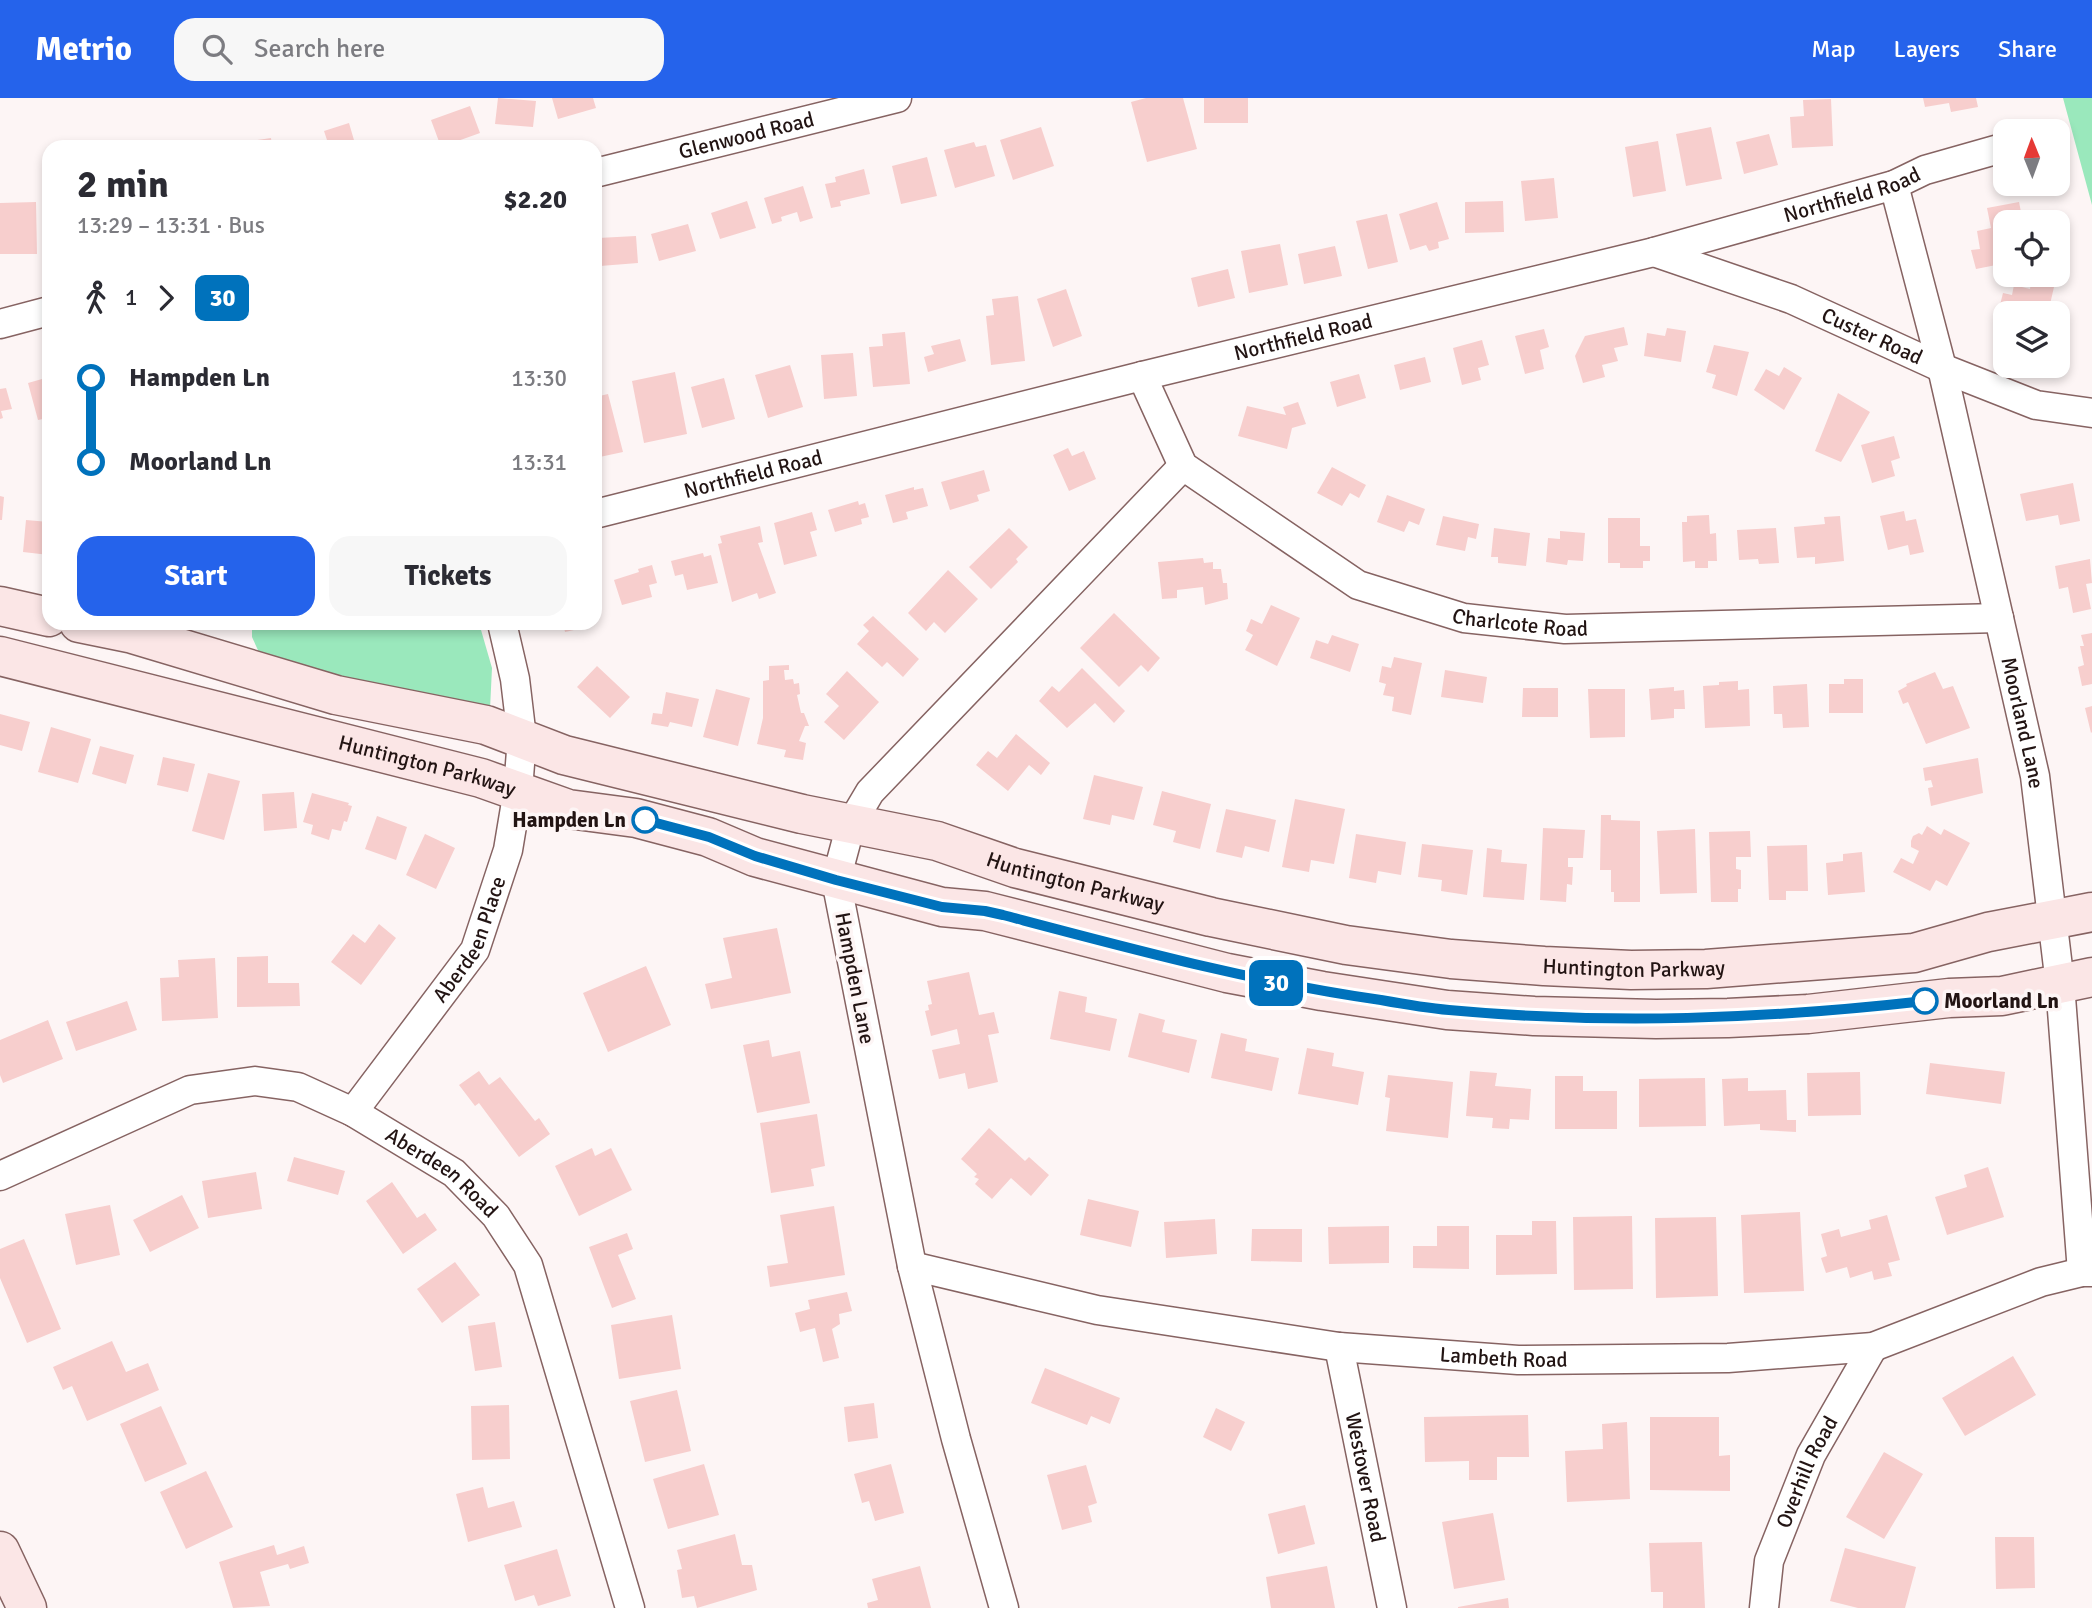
<!DOCTYPE html>
<meta charset="utf-8">
<style>
body{margin:0;font-family:Signika,sans-serif;background:#f7f7f7;color:#2b2b33;height:100vh;display:flex;flex-direction:column;font-size:26px;white-space:nowrap}
*{box-sizing:border-box;margin:0}
p{font-size:23px;color:#7c7c81}
.icon{flex:none;width:38px;height:38px;fill:none;stroke:currentColor;stroke-width:2;stroke-linecap:round;stroke-linejoin:round}
.map{position:relative;flex:1;overflow:hidden}
.panel{position:absolute;left:42px;top:42px;width:560px;height:490px;display:flex;flex-direction:column;background:#fff;border-radius:21px;box-shadow:0 4px 10px #0003}
.panel>*{flex:none}
.badge{padding:0 14px;border-radius:10px;font-size:24px;line-height:46px}
.needle{width:46px;rotate:359deg}
.fabs{position:absolute;left:1993px;top:21px;display:grid;gap:14px}
.fabs a{display:grid;place-items:center;width:77px;height:77px;border-radius:14px;background:#fff;box-shadow:0 4px 10px #0003;font-size:35px}
.map>.badge{position:absolute;translate:-50% -50%;box-shadow:0 0 0 4px #fff}
.legs{display:flex;align-items:center;gap:10px;height:77px;padding:0 35px;font-size:23px}
.legs p{margin-inline-start:auto}
.headline{display:flex;align-items:center;justify-content:space-between;height:119px;padding:0 35px}
h1{font-size:38px;font-weight:700;line-height:52px}
.action{display:flex;gap:14px;margin-top:auto;padding:14px 35px}
.action a{flex:1;height:80px;border-radius:21px;background:#2563eb;color:#fff;font-size:28px;font-weight:700;line-height:80px;text-align:center}
.action a+a{background:#f7f7f7;color:#2b2b33}
ul{padding:0 35px;list-style:none}
li{display:flex;align-items:center;gap:24px;height:84px;font-size:26px}
li i{display:grid;place-items:center;width:10px;height:100%;margin:0 9px;background:currentColor}
li i::after{content:'';width:18px;height:18px;margin:-9px;border:5px solid;border-radius:50%;background:#fff}
li p{margin-inline-start:auto}
li:first-child i{background:linear-gradient(#0000 50%,currentColor 0)}
li:last-child i{background:linear-gradient(currentColor 50%,#0000 0)}
header{display:flex;align-items:center;gap:42px;box-sizing:border-box;height:98px;padding:0 35px;background:#2563eb;color:#fff}
header strong{font-size:33px}
nav{display:flex;gap:38px;margin-inline-start:auto;font-size:24px}
.search{width:490px;height:63px;background:#f7f7f7;display:flex;align-items:center;gap:18px;box-sizing:border-box;padding:0 24px;border-radius:21px;color:#7c7c81;font-size:26px}
.map>svg:first-child{display:block}
.green{fill:#9ae8bc}
.building{fill:#f7cecd}
.lines{fill:none;stroke-linecap:round;stroke-linejoin:round}
.street-casing{stroke:#866362;stroke-width:31}
.secondary-casing{stroke:#866362;stroke-width:41}
.street{stroke:#fff;stroke-width:28}
.secondary{stroke:#fbe6e6;stroke-width:38}
.line-1-casing{stroke:#fff;stroke-width:16}
.line-1{stroke:#0072bc;stroke-width:10}
.stop-1-dot{fill:#fff;stroke:#0072bc;stroke-width:3.5}
.labels{text-anchor:middle;stroke-width:7;stroke-linejoin:round;paint-order:stroke}
.street-label{font-size:21px;fill:#221413;stroke:#fdf5f5}
.stop-label{font-size:21px;font-weight:bold;fill:#221413;stroke:#fdf5f5;text-anchor:end}
</style>
<header>
<strong>Metrio</strong>
<div class="search"><svg class="icon" aria-label="search" viewBox="0 0 24 24"><circle cx="10" cy="10" r="6"/><path d="M15 15l6 6"/></svg>Search here</div>
<nav><a>Map</a><a>Layers</a><a>Share</a></nav>
</header>
<div class="map">
<svg width="2092" height="1510" viewBox="0 0 2092 1510">
<rect width="100%" height="100%" fill="#fdf5f5"/>
<path class="green" d="M2063,0H2092V107Z
M252,525H479L492,570L490,611L262,561L252,539Z"/>
<path class="building" d="M498,0L536,3L533,29L495,26Z
M552,0H593L596,10L558,21Z
M1146,0H1183L1197,51L1147,64L1131,4Z
M1204,0H1248V25H1204Z
M1923,0H1976L1978,9L1951,14L1949,5L1925,9Z
M1831,1L1833,48L1792,50L1790,19L1804,18L1803,2Z
M470,8L480,35L441,49L431,22Z
M349,25L356,49H317L328,45L324,33Z
M1041,29L1054,68L1013,82L1000,42Z
M1711,29L1722,81L1686,88L1676,36Z
M1769,36L1778,67L1744,76L1736,44Z
M271,40L272,49H251L250,43Z
M1658,43L1666,93L1633,99L1625,49Z
M974,44L976,49L986,47L995,78L955,90L944,52Z
M927,59L937,98L901,106L892,68Z
M864,71L870,96L840,103L841,108L831,110L825,86L836,84L835,79Z
M1554,80L1558,120L1525,123L1521,83Z
M49,83V114H48L42,85Z
M803,88L813,120L800,124L797,114L781,119L782,123L772,126L764,100Z
M747,103L756,130L720,141L711,115Z
M1503,103L1504,134L1465,135V104Z
M36,104L37,156H0V105Z
M1437,104L1449,141L1438,144L1439,150L1429,153L1426,147L1410,152L1399,116Z
M2019,104L2023,124H2006V165L1976,171L1971,152L1980,151L1977,133L1991,130L1987,110Z
M1387,116L1398,164L1368,171L1356,123Z
M688,126L696,153L659,163L651,136Z
M636,138L638,165L600,168L598,140Z
M1280,146L1288,187L1249,195L1241,153Z
M1335,148L1342,178L1304,186L1298,156Z
M1228,171L1235,200L1198,209L1191,180Z
M2031,183L2054,189L2048,215H2006V226L1996,223L2003,195L2012,197L2014,187L2030,191Z
M1066,191L1082,238L1053,249L1037,201Z
M1018,198L1025,263L991,267L986,218L994,217L992,201Z
M1624,229L1628,247L1614,250L1618,263L1602,267L1605,279L1583,285L1575,258L1585,238Z
M1667,230L1686,233L1681,264L1644,258L1647,235L1665,238Z
M1544,231L1549,249L1540,252L1544,271L1525,276L1515,238Z
M905,234L910,286L873,289L869,249L883,248L882,236Z
M960,241L966,263L928,274L924,259L934,256L931,248Z
M1482,242L1489,267L1478,270L1481,282L1462,287L1453,250Z
M1714,247L1749,254L1737,298L1712,290L1716,277L1706,274Z
M853,255L857,298L824,301L821,257Z
M1425,259L1431,284L1400,292L1394,267Z
M790,267L803,309L768,320L755,277Z
M1784,269L1802,280L1784,312L1754,292L1766,271L1779,278Z
M675,274L687,336L644,345L632,283Z
M1359,276L1366,300L1337,309L1330,284Z
M49,279V326L45,327L43,321L38,322L28,285Z
M724,280L735,321L702,330L691,289Z
M6,290L12,311L1,313L3,320L0,321V291Z
M1838,295L1870,314L1841,364L1815,353Z
M608,296L623,354L595,360V299Z
M1298,304L1306,326L1292,330L1287,351L1238,338L1247,308L1286,317L1283,309Z
M1894,338L1900,360L1891,363L1895,378L1872,385L1861,347Z
M1068,350L1072,358L1084,353L1096,381L1069,393L1053,357Z
M1332,369L1366,387L1359,400L1350,395L1342,408L1317,395Z
M984,372L990,393L977,397L979,403L950,412L941,384Z
M2073,385L2080,423L2060,427L2058,417L2026,423L2020,396Z
M914,389V392L923,390L928,408L906,414L908,421L893,425L885,397Z
M1387,397L1425,411L1419,427L1409,423L1404,434L1377,424Z
M0,398L4,399L2,422H0Z
M858,403L859,407L865,405L869,419L861,421L862,426L835,434L828,412Z
M1904,413L1906,423L1916,421L1924,454L1910,457L1908,447L1888,452L1880,418Z
M812,414L817,432L810,434L817,458L784,467L774,425Z
M1709,417L1710,436L1716,435L1717,463H1708V470H1695V463L1683,464L1682,424H1687V418Z
M1443,418L1479,426L1476,441L1468,439L1465,453L1436,447Z
M1840,418L1844,463L1815,466V459L1797,460L1794,429L1825,426L1824,419Z
M1608,420H1640V448H1650V463H1643V470H1620V465H1608Z
M26,422L49,424V457L23,454Z
M760,428L763,444L758,445L776,495L759,501L757,495L732,504L718,446L722,445L720,438Z
M1009,430L1028,449L1016,461L1018,464L991,491L969,469Z
M1494,430L1530,435L1526,468L1498,465V459H1491Z
M1776,430L1779,465L1759,466L1758,461L1739,462L1737,432Z
M1560,433L1585,435L1583,463L1568,462L1567,467L1546,464L1548,440L1560,441Z
M703,455L704,459L711,457L718,485L687,492L683,476L675,478L671,463Z
M1203,460L1204,465L1213,464V471H1221L1223,485H1227L1228,501L1205,507L1203,489L1177,492V500L1162,501L1158,464Z
M2090,461L2092,485L2086,486L2091,511L2073,515L2068,489L2059,491L2055,468Z
M652,467L657,485L649,487L652,499L622,507L614,482L639,474L638,471Z
M948,472L978,501L945,535L934,524L926,533L908,515Z
M1271,507L1300,520L1277,568L1245,552L1253,537L1246,533L1251,521L1262,526Z
M1114,515L1160,560L1148,574L1141,567L1119,589L1080,550Z
M873,518L919,561L903,579L887,564L882,569L857,546L869,533L863,527Z
M563,525H591L592,528L565,534Z
M2092,535V586L2082,588L2078,569L2084,567L2080,548H2084L2081,537Z
M1332,537L1359,546L1350,574L1310,560L1316,542L1328,546Z
M1394,559L1422,565L1411,617L1392,613L1394,599L1383,597L1386,586L1379,584L1382,568L1391,570Z
M789,567V572H784L785,582L793,581L794,586L799,585L800,596L797,597L801,615H804L809,628H805L799,643L806,645L803,662L784,659L786,652L757,646L763,620V583L769,582V568Z
M597,568L630,599L610,620L577,589Z
M1082,570L1125,613L1114,625L1095,605L1067,630L1039,603L1052,588L1059,594Z
M1445,572L1487,579L1483,605L1441,599Z
M847,573L879,604L844,642L824,624L839,608L826,596Z
M1935,574L1943,591L1953,588L1970,630L1926,646L1908,604L1903,606L1898,593L1907,588L1906,586Z
M1844,581H1863V615H1829V586H1844Z
M1738,583V592L1749,591L1750,628L1705,630L1703,588L1719,587V584Z
M1807,586L1809,629L1783,630L1782,616H1774L1773,588Z
M1674,589V593L1684,592L1685,611H1674V620L1651,622L1649,591Z
M1523,590H1558V619H1522Z
M716,591L750,600L738,648L703,639Z
M1588,591H1625V639L1590,640Z
M666,594L699,601L692,629L670,624L668,629L651,626L653,615L662,616Z
M2092,608V634L2091,635L2085,610Z
M0,616L30,624L22,653L0,647Z
M51,629L91,641L78,685L38,674Z
M1016,636L1050,665L1041,677L1029,667L1008,693L976,667L988,653L997,660Z
M100,648L134,657L126,686L92,676Z
M163,659L195,666L188,694L157,687Z
M1978,660L1983,695L1931,708L1928,690L1933,689L1931,682L1925,683L1923,670Z
M208,675L240,683L224,742L192,733Z
M1094,677L1143,689L1134,722L1112,717L1110,727L1083,721Z
M1162,693L1211,706L1200,751L1173,744L1176,733L1153,727Z
M294,694L297,730L264,733L262,696Z
M312,695L349,705L348,707L352,708L347,724L344,723L341,733L332,731L329,742L311,736L313,727L303,724Z
M1295,701L1345,711L1334,766L1311,762L1309,774L1282,769Z
M1226,711L1276,722L1269,754L1245,748L1242,760L1216,754Z
M1601,717H1611V722L1640,723V804H1614V794H1611V772H1600Z
M377,718L407,729L396,762L365,751Z
M1927,728L1941,737L1944,731L1970,745L1947,788L1936,782L1930,793L1893,774L1901,760L1913,766L1919,753L1911,749V743L1913,738L1919,735L1922,737Z
M1543,730L1585,732L1583,760H1568V769H1573L1572,787L1567,786L1566,804L1540,802Z
M1695,731L1697,795L1660,796L1657,733Z
M1750,733L1751,759H1736V771L1741,772V791H1738V804H1711L1709,734Z
M425,736L455,750L436,791L406,777Z
M1356,736L1406,744L1401,777L1378,773L1376,785L1349,780Z
M1422,746L1473,752L1467,797L1441,793L1442,782L1418,779Z
M1807,747L1808,793H1786V802H1769L1767,748Z
M1487,750L1502,752L1501,764L1527,766L1524,802L1483,799Z
M1862,754L1865,794L1828,797L1826,765L1843,763V756Z
M379,826L396,840L361,887L331,864L353,836L365,845Z
M777,830L791,895L711,911L705,886L732,880L723,840Z
M268,858V885H299L300,908L237,909V859Z
M215,860L218,920L162,923L160,880L179,879L178,862Z
M646,868L671,927L608,954L583,895Z
M969,874L979,917L994,914L999,935L988,937L998,984L968,991L965,975L939,981L932,952L960,946L957,931L931,938L925,913L929,912L928,907L932,906L927,883Z
M1059,893L1087,899L1085,914L1117,921L1110,953L1050,941Z
M127,903L137,932L76,953L66,924Z
M1139,915L1165,922L1162,934L1197,942L1189,975L1128,959Z
M48,922L63,961L3,985L0,977V942Z
M1221,935L1247,941L1245,953L1279,960L1272,993L1211,980Z
M769,942L772,959L800,953L810,1005L757,1015L743,947Z
M1307,950L1334,955L1332,968L1364,974L1358,1007L1298,996Z
M1930,965L2005,974L2001,1006L1926,996Z
M479,973L489,987L500,979L535,1023L539,1020L550,1036L519,1059L479,1005L475,1008L459,987Z
M1470,973L1497,975L1495,988L1531,991L1529,1022L1510,1021L1509,1031L1492,1030L1493,1020L1466,1018Z
M1860,974L1861,1017L1808,1018L1807,975Z
M1388,977L1453,984L1448,1040L1386,1033L1390,1000L1385,999Z
M1555,978H1583V993H1617V1031H1555Z
M1705,980L1706,1028L1639,1029V981Z
M1748,980V993L1786,992L1787,1022H1796V1034L1760,1032V1026L1724,1028L1722,981Z
M817,1016L825,1068L811,1071L814,1088L771,1095L760,1025Z
M989,1030L1025,1063L1029,1059L1049,1077L1031,1098L1011,1080L992,1101L975,1086L979,1081L974,1079L977,1076L961,1061Z
M592,1050L595,1058L611,1050L632,1092L579,1118L555,1068Z
M294,1059L345,1073L338,1097L287,1083Z
M1988,1069L2004,1119L1947,1137L1935,1099L1967,1089L1964,1077Z
M256,1074L262,1111L208,1120L202,1083Z
M392,1084L417,1120L425,1115L437,1132L403,1156L366,1103Z
M182,1097L199,1130L150,1154L133,1122Z
M1088,1101L1139,1113L1131,1149L1080,1137Z
M110,1107L120,1157L76,1167L65,1116Z
M834,1108L845,1177L770,1189L767,1168L788,1165L780,1117Z
M1800,1114L1804,1193L1744,1195L1741,1117Z
M1887,1117L1900,1162L1888,1165L1892,1178L1874,1182L1872,1173L1850,1180L1847,1169L1826,1175L1821,1160L1827,1158L1821,1136L1839,1131L1841,1139L1871,1131L1869,1122Z
M1632,1118L1633,1191L1574,1192L1573,1119Z
M1716,1119L1718,1198L1656,1200L1655,1120Z
M1215,1121L1217,1156L1166,1160L1164,1124Z
M1532,1123H1556L1557,1176L1496,1177V1137H1532Z
M1389,1128V1165L1329,1166L1328,1129Z
M1437,1128H1469V1171L1413,1170V1148H1437Z
M1252,1131H1302V1164L1251,1163Z
M627,1135L633,1151L618,1157L636,1201L612,1210L589,1149Z
M24,1141L61,1231L27,1245L0,1180V1151Z
M455,1164L480,1197L442,1225L417,1191Z
M847,1194L852,1213L839,1216L840,1226L832,1231L839,1260L823,1264L815,1230L800,1234L795,1215L810,1211L808,1202Z
M672,1217L681,1271L619,1281L611,1227Z
M495,1224L502,1269L475,1273L468,1228Z
M112,1243L126,1274L148,1265L159,1292L87,1323L72,1288L63,1292L53,1269Z
M2013,1258L2036,1297L1965,1338L1942,1300Z
M1045,1270L1120,1300L1110,1326L1091,1318L1087,1327L1031,1305Z
M677,1292L691,1353L645,1364L630,1303Z
M874,1305L878,1340L848,1344L844,1309Z
M509,1307L510,1361L472,1362L471,1308Z
M161,1308L187,1366L145,1384L120,1326Z
M1216,1310L1245,1324L1231,1353L1203,1339Z
M1528,1317L1529,1359H1497V1382H1469V1363L1425,1364L1424,1319Z
M1650,1319H1719V1358L1730,1357V1393L1650,1392Z
M1627,1324L1630,1401L1567,1404L1565,1353L1603,1351L1602,1326Z
M1884,1354L1923,1376L1884,1441L1846,1419Z
M704,1366L719,1417L668,1431L653,1381Z
M891,1366L904,1415L875,1423L869,1403L862,1405L854,1376Z
M1086,1367L1097,1405L1088,1408L1092,1424L1062,1432L1047,1377Z
M206,1373L233,1429L186,1451L160,1394Z
M483,1389L488,1410L514,1403L522,1429L468,1444L456,1396Z
M1305,1407L1315,1446L1278,1456L1268,1416Z
M1493,1415L1505,1482L1454,1491L1442,1424Z
M735,1436L742,1467H752L757,1492L697,1510L694,1498L682,1500L677,1472L682,1471L677,1452Z
M1995,1439H2034L2035,1490L1996,1491Z
M1702,1444L1705,1510H1663V1494H1651L1649,1445Z
M274,1447L277,1457L304,1448L309,1465L290,1471L288,1466L260,1474L270,1508L233,1510L219,1464Z
M1845,1450L1916,1469L1905,1510H1858L1830,1503Z
M557,1451L571,1498L538,1508L534,1497L515,1503L504,1467Z
M920,1468L931,1510H868L867,1505L878,1502L872,1481Z
M1327,1468L1335,1510H1271L1266,1479Z
M1508,1500L1509,1510H1458V1509Z"/>
<g class="lines">
<g class="street-casing">
<g id="street">
<path id="s1" d="M595,75L897,0"/>
<path id="s2" d="M1894,87L1942,270L2035,678L2060,886L2082,1174"/>
<path id="s3" d="M1654,154L1791,201L1942,270L2036,307L2092,315"/>
<path d="M0,226L49,213"/>
<path id="s4" d="M1142,278L1183,368L1358,487L1464,520L1565,531L1999,520"/>
<path id="s5" d="M595,416L1142,278L1654,154L1894,87L1925,72L2006,49"/>
<path id="s6" d="M353,1014L475,852L508,752L518,692L522,640L515,581L502,525"/>
<path id="s7" d="M0,1078L190,992L255,983L298,989L353,1014L454,1075L496,1118L528,1167L630,1510"/>
<path id="s8" d="M912,1168L1097,1212L1339,1249L1518,1262L1728,1260L1873,1249L2041,1184L2082,1174H2092"/>
<path id="s9" d="M1339,1249L1392,1510"/>
<path d="M1004,1510L956,1341L912,1168L836,782L851,726L870,694L1183,368"/>
<path id="s10" d="M1764,1510L1769,1463L1811,1357L1873,1249"/>
</g>
</g>
<g class="secondary-casing">
<g id="secondary">
<path d="M0,508L49,519"/>
<path id="s11" d="M79,525L133,536L336,597L486,627L564,657L802,716L937,743L1015,770L1211,819L1346,847L1451,861L1544,868L1631,872L1706,871L1914,855L1988,834L2092,814"/>
<path id="s12" d="M0,558L481,680L568,711L636,720L708,739L755,759L942,809L985,813L1227,875L1322,893L1447,912L1534,918L1656,921L1728,920L1808,916L1949,900L2002,898L2092,879"/>
<path d="M0,1453L27,1510"/>
</g>
</g>
<use href="#street" class="street"/>
<use href="#secondary" class="secondary"/>
</g>
<g class="lines">
<g class="line-1-casing">
<path id="line-1" d="M645,722L709,739L755,758L836,782L942,809L985,813L1003,817C1128,850 1253,884 1381,902C1403,906 1426,910 1449,912C1610,927 1765,921 1925,903"/>
</g>
<use href="#line-1" class="line-1"/>
</g>
<g class="stop-1-dot">
<circle cx="645" cy="722" r="12"/>
<circle cx="1925" cy="903" r="12"/>
</g>
<g class="labels">
<g class="street-label">
<text dy="7" stroke="none"><textPath href="#s1" startOffset="156">Glenwood Road</textPath></text>
<text dy="7" stroke="none"><textPath href="#s5" startOffset="1297">Northfield Road</textPath></text>
<text dy="7" stroke="none"><textPath href="#s3" startOffset="234">Custer Road</textPath></text>
<text dy="7" stroke="none"><textPath href="#s5" startOffset="730">Northfield Road</textPath></text>
<text dy="7" stroke="none"><textPath href="#s5" startOffset="163">Northfield Road</textPath></text>
<text dy="7" stroke="none"><textPath href="#s4" startOffset="478">Charlcote Road</textPath></text>
<text dy="7" stroke="none"><textPath href="#s2" startOffset="553">Moorland Lane</textPath></text>
<text dy="7" stroke="none"><textPath href="#s12" startOffset="441">Huntington Parkway</textPath></text>
<text dy="7" stroke="none"><textPath href="#s11" startOffset="1031">Huntington Parkway</textPath></text>
<text dy="7" stroke="none"><textPath href="#s6" startOffset="210">Aberdeen Place</textPath></text>
<text dy="7" stroke="none"><textPath href="#s11" startOffset="1598">Huntington Parkway</textPath></text>
<text transform="translate(855 880) rotate(79)" y="7">Hampden Lane</text>
<text dy="7" stroke="none"><textPath href="#s7" startOffset="486">Aberdeen Road</textPath></text>
<text dy="7" stroke="none"><textPath href="#s8" startOffset="600">Lambeth Road</textPath></text>
<text dy="7" stroke="none"><textPath href="#s10" startOffset="144">Overhill Road</textPath></text>
<text dy="7" stroke="none"><textPath href="#s9" startOffset="133">Westover Road</textPath></text>
</g>
<g class="stop-label">
<text x="626" y="729">Hampden Ln</text>
<text x="1944" y="910" text-anchor="start">Moorland Ln</text>
</g>
</g>
</svg>
<div class="fabs">
<a><svg class="needle" viewBox="-14 -14 28 28"><path d="M0-13l5 13h-10z" fill="#e53935"/><path d="M0 13l5-13h-10z" fill="#7c7c81"/></svg></a>
<a><svg class="icon" aria-label="locate" viewBox="0 0 24 24"><circle cx="12" cy="12" r="6"/><path d="M12 2v4M12 18v4M2 12h4M18 12h4"/></svg></a>
<a><svg class="icon" aria-label="layers" viewBox="0 0 24 24"><path d="M12 4l9 5-9 5-9-5zM3 14l9 5 9-5"/></svg></a>
</div>
<b class="badge" style="left:1276px;top:885px;background:#0072bc;color:#fff">30</b>
<section class="panel">
<div class="headline"><div><h1>2 min</h1><p>13:29 – 13:31 · Bus</p></div><b>$2.20</b></div>
<div class="legs"><svg class="icon" aria-label="walk" viewBox="0 0 24 24"><circle cx="13" cy="4" r="2"/><path d="M13 8l-2 6 4 7M11 14l-3 7M7 12l3-4h3l4 4"/></svg>1<svg class="icon" aria-label="forward" viewBox="0 0 24 24"><path d="M9 5l7 7-7 7"/></svg><b class="badge" style="background:#0072bc;color:#fff">30</b></div>
<ul>
<li><i style="color:#0072bc"></i><b>Hampden Ln</b><p>13:30</p></li>
<li><i style="color:#0072bc"></i><b>Moorland Ln</b><p>13:31</p></li>
</ul>
<div class="action"><a>Start</a><a>Tickets</a></div>
</section>
</div>
